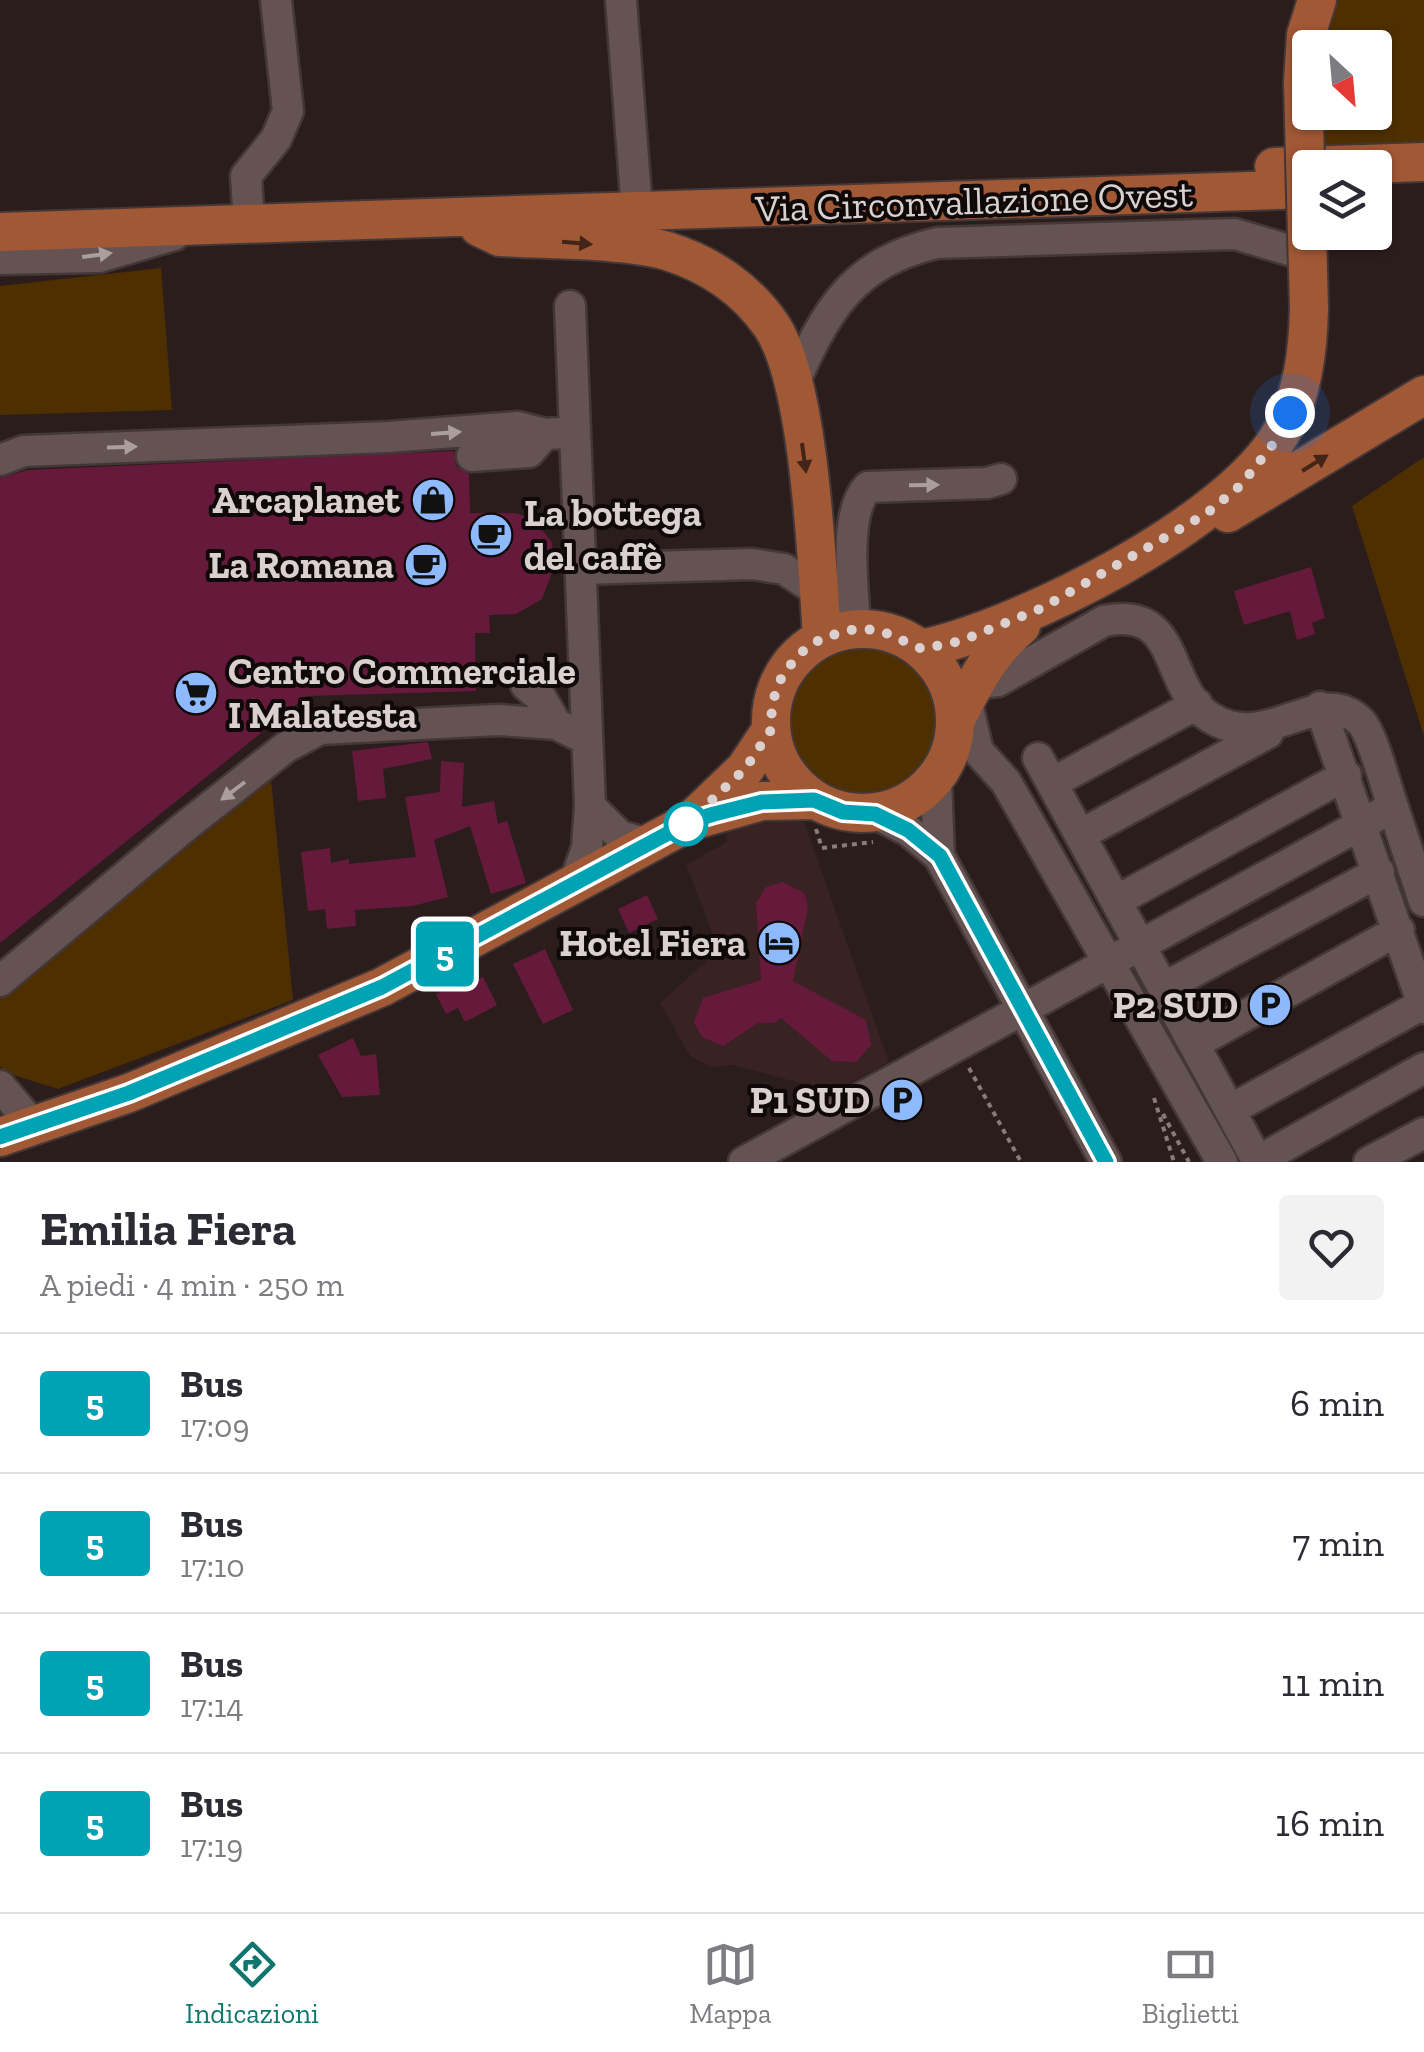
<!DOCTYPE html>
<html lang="it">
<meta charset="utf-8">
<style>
body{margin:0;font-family:"Zilla Slab",serif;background:#f2f2f3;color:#2b2b33;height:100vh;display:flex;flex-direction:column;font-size:38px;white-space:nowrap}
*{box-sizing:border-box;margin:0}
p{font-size:32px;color:#7c7c81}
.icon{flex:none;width:55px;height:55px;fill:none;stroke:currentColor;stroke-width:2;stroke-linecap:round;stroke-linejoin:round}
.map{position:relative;height:1162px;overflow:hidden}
.drawer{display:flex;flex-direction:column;background:#fff;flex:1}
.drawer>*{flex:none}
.badge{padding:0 20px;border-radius:8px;font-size:35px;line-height:65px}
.needle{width:65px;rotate:154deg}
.tools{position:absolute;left:1292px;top:30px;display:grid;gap:20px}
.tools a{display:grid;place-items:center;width:100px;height:100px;border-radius:10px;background:#fff;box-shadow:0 2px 8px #0004;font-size:50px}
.you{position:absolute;width:50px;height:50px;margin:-25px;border:8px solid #fff;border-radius:50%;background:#1a73e8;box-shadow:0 0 0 15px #1a73e833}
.map>.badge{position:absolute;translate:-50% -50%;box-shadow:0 0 0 5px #fff}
.round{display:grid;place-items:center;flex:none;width:105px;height:105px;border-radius:10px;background:#f2f2f3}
.overview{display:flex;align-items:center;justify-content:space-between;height:170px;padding:0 40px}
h1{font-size:48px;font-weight:800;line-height:75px}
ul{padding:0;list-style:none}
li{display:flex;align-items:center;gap:30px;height:140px;padding:0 40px;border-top:2px solid #e1e1e2}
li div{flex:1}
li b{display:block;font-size:38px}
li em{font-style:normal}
li .badge{min-width:110px;font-weight:700;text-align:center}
.menu{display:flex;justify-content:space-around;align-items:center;height:140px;border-top:2px solid #e1e1e2;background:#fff;font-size:28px;color:#7c7c81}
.menu a{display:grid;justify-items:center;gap:5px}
.menu .on{color:#0f766e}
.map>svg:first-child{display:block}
.built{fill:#382222}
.green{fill:#4e2f00}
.building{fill:#651a3c}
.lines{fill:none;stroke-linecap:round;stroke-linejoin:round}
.minor-casing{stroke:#433737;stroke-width:35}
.major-casing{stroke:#433737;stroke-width:42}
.path{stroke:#887c7b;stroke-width:4;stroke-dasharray:5 5;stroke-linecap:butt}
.minor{stroke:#645352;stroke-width:30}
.major{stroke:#a15835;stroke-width:38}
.major-bridge-casing{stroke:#433737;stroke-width:42;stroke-linecap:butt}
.major-bridge{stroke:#a15835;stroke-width:38}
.oneway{fill:#422518}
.oneway2{fill:#ab9e9e}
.line-casing{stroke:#fff;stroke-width:22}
.line{stroke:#00a3b4;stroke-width:15}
.walk{stroke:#dbd0d0;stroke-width:10;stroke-dasharray:0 18}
.stop-dot{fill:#fff;stroke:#00a3b4;stroke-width:5}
.labels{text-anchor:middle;stroke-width:8;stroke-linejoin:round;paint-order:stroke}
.street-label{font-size:38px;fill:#dbd0d0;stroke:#0f0909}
.poi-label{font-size:38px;font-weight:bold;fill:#dbd0d0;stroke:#0f0909;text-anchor:end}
</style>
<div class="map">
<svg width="1424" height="1162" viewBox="0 0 1424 1162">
<rect width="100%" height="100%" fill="#2b1d1c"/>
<path class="built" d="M791,817L804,822L889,1062L833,1092L733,1065L711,1067L690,1056L660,1003L719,950L686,865L727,842L726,833L741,825Z"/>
<path class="green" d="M1336,0H1424V151L1323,153V113L1375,112V48L1322,47Z
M161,268L172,410L0,415V286Z
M1424,457V736L1352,506Z
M788 722a76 76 0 1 1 152 0a76 76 0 1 1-152 0Z
M271,780L293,1000L58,1089L4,1072L0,1066V997Z"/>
<path class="building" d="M454,451L456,466L469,474L470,513H514L532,518L552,542L554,567L542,599L516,614L489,615L490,633H475L476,691L307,696L0,943V478L28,470Z
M1311,567L1325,618L1312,623L1315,634L1297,640L1290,611L1244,625L1234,591Z
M428,742L432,759L383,769L386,798L358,801L352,751Z
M441,761L464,763L462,807L494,801L498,824L507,821L526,883L491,894L470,826L434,840L448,897L413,906L355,910L356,926L327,929L325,909L308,911L301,852L330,848L331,863L349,859V864L416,857L405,797L440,792Z
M783,882L804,893L808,907L793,981L866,1020L871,1045L856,1062L832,1061L781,1018L774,1023H758L723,1046L702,1037L694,1022L703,998L761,980L756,903L766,887Z
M647,895L658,919L629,933L618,909Z
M545,949L573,1010L543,1024L513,964Z
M483,977L497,1005L465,1022L458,1008L446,1014L436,994L451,987L454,992Z
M353,1038L361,1056L376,1054L380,1095L342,1097L318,1055Z"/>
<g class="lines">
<g class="minor-casing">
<path id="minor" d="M621,0L637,210
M249,223L246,176L276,139L288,111L276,0
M0,259L99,257L174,235
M570,306L590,806L587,848L573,887
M793,385C827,309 852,263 937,243L1235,234L1292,251
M472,456L529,452L545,434
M0,460L24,451L389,437L518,427L545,434L575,432
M581,569L752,564L784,569L819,592
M855,629C854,593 842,514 868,487L987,483L1001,479
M526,685L541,698L556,724
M966,700L978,751L1006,782L1222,1162
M1320,707L1424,1008
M1038,758L1258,1162
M936,779L939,856L1106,1162
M1052,783L1197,704
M590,806L620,836L648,844
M1393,807L1424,901
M875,813L909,831L939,856
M1080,835L1268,733
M1116,901L1346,775
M0,981L182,829L286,747L320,729L498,720L556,724L586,739
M1163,988L1379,872
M1194,1044L1399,930
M0,1086L33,1125
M1230,1110L1423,1004
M1258,1161L1424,1068
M744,1162L1393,807C1386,788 1373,735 1361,722C1320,680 1269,754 1211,718C1162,688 1183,605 1104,621L998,681L972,684
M1369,1162L1424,1133"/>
</g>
<g class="major-casing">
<path id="major" d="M1303,82L1306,35L1317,0
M1274,167L1424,162
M479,227L500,237C546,240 627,239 667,251C709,264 746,289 771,325C810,381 817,565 822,638
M0,232L1310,189
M1228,513L1424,395
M771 721a92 92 0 1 1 184 0a92 92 0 1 1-184 0Z
M921,649C1021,628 1230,523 1281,433C1303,395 1308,351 1309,308
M956,719C976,681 988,654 1021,626
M697,815L745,769L771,730
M0,1137L129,1093L382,987L691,821L762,801L814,800"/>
</g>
<path class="path" d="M816,829L822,848L873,842
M969,1068L1021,1162
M1154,1098L1174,1162
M1163,1114L1189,1162"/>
<use href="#minor" class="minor"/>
<use href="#major" class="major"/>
<g class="major-bridge-casing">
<path id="major-bridge" d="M1303,82L1309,308"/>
</g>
<use href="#major-bridge" class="major-bridge"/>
</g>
<defs><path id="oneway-solid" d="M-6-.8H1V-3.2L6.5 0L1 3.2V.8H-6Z" transform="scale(2.5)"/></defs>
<g class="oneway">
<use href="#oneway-solid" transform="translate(577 243) rotate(5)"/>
<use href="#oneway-solid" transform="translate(804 458) rotate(82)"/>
<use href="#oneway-solid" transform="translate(1315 463) rotate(-32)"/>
</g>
<g class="oneway2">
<use href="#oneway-solid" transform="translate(97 255) rotate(-8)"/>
<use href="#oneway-solid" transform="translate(446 433) rotate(-4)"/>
<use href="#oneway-solid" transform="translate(122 447) rotate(-2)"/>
<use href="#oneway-solid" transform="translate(924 485) rotate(-1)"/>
<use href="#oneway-solid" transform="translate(233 791) rotate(143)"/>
</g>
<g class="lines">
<g class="line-casing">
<path id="line" d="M0,1137L129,1093L382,987L691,821L714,814L762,802L814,800L843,812L875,814L908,830L940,856L1106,1162"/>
</g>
<use href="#line" class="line"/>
<path class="walk" d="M686,824L745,769L771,730L772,703L782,676L799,654L822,638L855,629L879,630L922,649L961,641L1042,608L1206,514L1241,485L1281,434L1290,413"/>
</g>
<defs>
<g id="shop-disc" transform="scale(2.25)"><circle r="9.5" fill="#8eb9fc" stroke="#0f0909"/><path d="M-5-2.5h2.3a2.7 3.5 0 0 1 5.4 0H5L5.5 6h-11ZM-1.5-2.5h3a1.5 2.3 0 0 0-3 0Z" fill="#111"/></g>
<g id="cafe-disc" transform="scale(2.25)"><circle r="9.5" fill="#8eb9fc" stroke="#0f0909"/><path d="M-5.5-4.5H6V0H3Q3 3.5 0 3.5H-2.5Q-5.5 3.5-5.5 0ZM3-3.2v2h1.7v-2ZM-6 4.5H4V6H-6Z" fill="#111"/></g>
<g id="supermarket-disc" transform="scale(2.25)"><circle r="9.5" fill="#8eb9fc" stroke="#0f0909"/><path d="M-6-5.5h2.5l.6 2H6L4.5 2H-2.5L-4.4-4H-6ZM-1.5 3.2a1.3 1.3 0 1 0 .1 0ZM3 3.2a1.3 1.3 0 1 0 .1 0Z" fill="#111"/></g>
<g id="hotel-disc" transform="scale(2.25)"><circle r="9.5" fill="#8eb9fc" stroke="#0f0909"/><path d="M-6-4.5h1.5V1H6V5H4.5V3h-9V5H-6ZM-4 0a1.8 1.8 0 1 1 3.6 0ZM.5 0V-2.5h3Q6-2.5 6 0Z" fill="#111"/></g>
<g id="parking-disc" transform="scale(2.25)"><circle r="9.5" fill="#8eb9fc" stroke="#0f0909"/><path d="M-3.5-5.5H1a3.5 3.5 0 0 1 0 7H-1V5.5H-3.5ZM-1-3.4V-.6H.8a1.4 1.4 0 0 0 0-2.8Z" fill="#111"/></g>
</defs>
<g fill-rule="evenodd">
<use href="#shop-disc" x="433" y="500"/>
<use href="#cafe-disc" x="491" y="535"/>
<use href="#cafe-disc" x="426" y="565"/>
<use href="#supermarket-disc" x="196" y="693"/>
<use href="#hotel-disc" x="779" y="943"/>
<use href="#parking-disc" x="1270" y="1005"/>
<use href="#parking-disc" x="902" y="1100"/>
</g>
<circle class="stop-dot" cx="686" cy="824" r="20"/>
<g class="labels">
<g class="street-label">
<text transform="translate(974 201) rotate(-2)" y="13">Via Circonvallazione Ovest</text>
</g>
<g class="poi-label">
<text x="400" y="513">Arcaplanet</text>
<text x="524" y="526" text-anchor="start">La bottega<tspan x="524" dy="44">del caffè</tspan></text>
<text x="394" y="578">La Romana</text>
<text x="228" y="684" text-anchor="start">Centro Commerciale<tspan x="228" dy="44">I Malatesta</tspan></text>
<text x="746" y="956">Hotel Fiera</text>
<text x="1238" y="1018">P2 SUD</text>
<text x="870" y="1113">P1 SUD</text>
</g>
</g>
</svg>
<div class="tools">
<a><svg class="needle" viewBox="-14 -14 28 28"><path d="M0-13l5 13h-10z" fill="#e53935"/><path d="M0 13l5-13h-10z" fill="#7c7c81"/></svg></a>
<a><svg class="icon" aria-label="layers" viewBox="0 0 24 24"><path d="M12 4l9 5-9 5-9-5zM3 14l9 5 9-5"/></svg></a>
</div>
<div class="you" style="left:1290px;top:413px"></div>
<b class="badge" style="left:445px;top:954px;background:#00a3b4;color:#fff">5</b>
</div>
<section class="drawer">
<div class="overview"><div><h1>Emilia Fiera</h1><p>A piedi · 4 min · 250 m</p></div><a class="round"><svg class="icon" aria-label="heart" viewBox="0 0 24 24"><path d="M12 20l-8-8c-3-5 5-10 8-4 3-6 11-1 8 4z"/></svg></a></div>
<ul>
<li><span class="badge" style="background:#00a3b4;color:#fff">5</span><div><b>Bus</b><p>17:09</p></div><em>6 min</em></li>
<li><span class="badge" style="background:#00a3b4;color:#fff">5</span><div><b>Bus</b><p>17:10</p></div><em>7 min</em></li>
<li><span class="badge" style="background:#00a3b4;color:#fff">5</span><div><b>Bus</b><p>17:14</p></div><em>11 min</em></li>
<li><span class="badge" style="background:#00a3b4;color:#fff">5</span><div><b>Bus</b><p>17:19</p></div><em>16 min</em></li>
</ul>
</section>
<nav class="menu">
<a class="on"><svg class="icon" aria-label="directions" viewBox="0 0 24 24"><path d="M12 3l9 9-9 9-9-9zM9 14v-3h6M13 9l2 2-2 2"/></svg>Indicazioni</a>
<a><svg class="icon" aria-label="map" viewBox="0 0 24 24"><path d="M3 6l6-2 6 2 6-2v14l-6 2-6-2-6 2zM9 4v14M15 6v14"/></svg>Mappa</a>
<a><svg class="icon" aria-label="tickets" viewBox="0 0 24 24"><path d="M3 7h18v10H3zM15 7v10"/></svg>Biglietti</a>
</nav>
